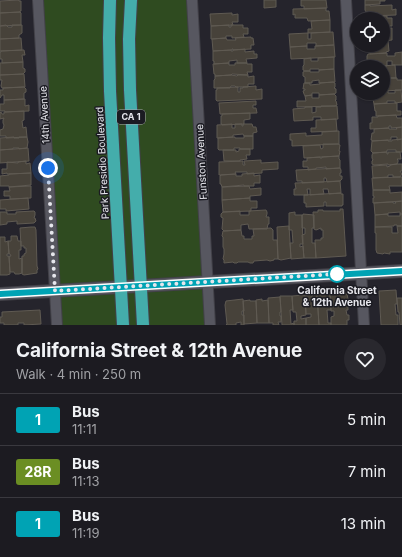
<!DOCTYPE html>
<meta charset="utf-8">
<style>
body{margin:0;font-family:Inter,sans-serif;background:#29282e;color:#f1f3f6;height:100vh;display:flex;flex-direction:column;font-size:15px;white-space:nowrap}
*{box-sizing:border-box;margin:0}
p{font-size:13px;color:#a0a1a5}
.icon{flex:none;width:22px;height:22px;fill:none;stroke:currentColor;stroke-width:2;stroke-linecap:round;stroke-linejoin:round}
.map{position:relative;height:325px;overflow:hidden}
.panel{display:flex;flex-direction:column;background:#1c1b21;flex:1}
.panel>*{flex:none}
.badge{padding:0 8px;border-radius:3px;font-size:14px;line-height:26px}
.controls{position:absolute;left:350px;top:12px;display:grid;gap:8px}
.controls a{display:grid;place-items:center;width:40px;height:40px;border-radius:50%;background:#1c1b21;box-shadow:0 1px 3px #0004,0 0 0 1px #3a393f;font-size:20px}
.you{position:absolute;width:20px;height:20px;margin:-10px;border:3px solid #fff;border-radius:50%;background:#1a73e8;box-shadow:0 0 0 6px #1a73e833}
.map>.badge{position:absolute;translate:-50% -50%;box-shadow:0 0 0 2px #fff}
.round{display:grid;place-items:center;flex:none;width:42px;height:42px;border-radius:21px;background:#29282e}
.overview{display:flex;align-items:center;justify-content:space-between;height:68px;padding:0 16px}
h1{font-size:19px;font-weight:700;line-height:30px}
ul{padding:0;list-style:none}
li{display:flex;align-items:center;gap:12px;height:52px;padding:0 16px;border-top:1px solid #3a393f}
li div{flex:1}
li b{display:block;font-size:15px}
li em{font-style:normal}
li .badge{min-width:44px;font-weight:700;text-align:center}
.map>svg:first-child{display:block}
.green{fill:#2f4b20}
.building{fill:#47423a;stroke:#5f5a52}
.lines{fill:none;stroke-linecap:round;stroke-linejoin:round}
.street-casing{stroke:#424148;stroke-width:12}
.secondary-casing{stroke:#424148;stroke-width:14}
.highway-casing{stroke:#424148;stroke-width:14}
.street{stroke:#575760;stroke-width:10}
.secondary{stroke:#575760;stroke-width:12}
.highway{stroke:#44adab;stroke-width:12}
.line-casing{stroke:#fff;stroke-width:9}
.line{stroke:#00a3b4;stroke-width:6}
.walk{stroke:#e6e6ec;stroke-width:4;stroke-dasharray:0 7.2}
.stop-dot{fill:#fff;stroke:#00a3b4;stroke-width:2}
.labels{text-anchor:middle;stroke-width:3;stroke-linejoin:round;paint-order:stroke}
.shield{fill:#1b1b22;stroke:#a9a9af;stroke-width:1}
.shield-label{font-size:9px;font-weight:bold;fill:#e6e6ec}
.street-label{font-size:10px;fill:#e6e6ec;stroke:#1b1b22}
.stop-label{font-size:10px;font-weight:bold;fill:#e6e6ec;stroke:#1b1b22}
</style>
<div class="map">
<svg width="402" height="325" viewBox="0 0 402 325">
<rect width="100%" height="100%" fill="#25242c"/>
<path class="green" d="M38,0H192L210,325H56Z"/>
<path class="building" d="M19,0V1H21V11H20V12L0,13V1Z
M264,0H276V7L264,8Z
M301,0H326L327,8L304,9V6H301Z
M365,0H385V1H380V4L365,5Z
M365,5H370V6L392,5V10L396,9V15L368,16V12H366L365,10Z
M326,8V11H329L330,20L308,21L307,18H295V14L293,15V9Z
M20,12L21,13V25L0,26V13Z
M232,13V15L238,14V22H232L233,25L211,26L210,14Z
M387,16V18H392V26H388V27L383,28V19H368V17Z
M330,20V32L308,33V29H312L311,21Z
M6,25L8,27H12V25H22V33L19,35V38L0,39V26Z
M229,25V27H231V25H243V28H248V34H243L244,37L232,38V36H226V38L211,39V26Z
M392,28V40L384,41L383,40V29Z
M333,32L334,45L316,46V43H307V46L290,47L289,34L308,33V39H311V33Z
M251,37V38H253L254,45H251V49L233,50V49H232V50L213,51L212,39L226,38L227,40H236L235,38Z
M21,38L22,50L0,51V39Z
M383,41H388L389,51L386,52V53L370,54L369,47L370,45H383Z
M334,45L335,57L291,59L290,47L307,46V49H315V46Z
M245,49V52L254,51V54H257V58L246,59L247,63H237V60L229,61V63L214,64V61H213V51L231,50V51H233V50Z
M24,50L25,55H22L23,62L2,63V59H0V52H1V51Z
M402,52V65H392V61H387V66H369L367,65V61H369L367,60V56L368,54L387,53V56H395V53Z
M334,57V69L319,70V69H310V71H305L303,70V66L304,65V59L311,58V61H318V58Z
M23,62V68L25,69V72L23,74L0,75V63Z
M229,63V65H235V63H247V64H252V72H247L248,75L232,74L231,75L215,76V74H214L213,64Z
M395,65L396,78H383V67H369Z
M334,69L335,82L319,83V80L312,81V83H305V77L303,76V72L305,71H310V72H319V70Z
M24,74L25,87L2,88L1,86L2,80H0V75Z
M231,75L237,76L238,75H248V77L254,76V84H248V87H236L235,86H231L230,88H214V80L215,79V76Z
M383,78H397V80H402V90L383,91Z
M333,82L335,83V87L334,88L336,89V93L334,94L319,95V93H312V95L305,96L304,94L303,91L305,90V89H303L304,83H310V85L320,84V83Z
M256,86V90L262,89V99L217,101L216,100V90H217V88L238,87V92H240V88H243V87Z
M24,87L26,89V92L24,93V99L4,100V95H2L0,98V90H3V88Z
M388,90V93H395V90H401L402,102L395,103V101H387V103L374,104L373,99L369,98L368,93H383V91Z
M334,94L336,96V100H335L336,101L337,105L335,106L297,107V101H306L305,96L312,95V98H319V95Z
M25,99V106L29,105V111L5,112V111H0V104H4V100Z
M256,101V105H253V108H256L257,113L220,114L219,103Z
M395,103H397V111H401V115L376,116V111H375L374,104Z
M321,106H337L338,119L321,120V117H313V120L294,121L293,109L305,108V107H312V113L316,112V107H321Z
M24,111V120L22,121L23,128L26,127L27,137L6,138V136H0V130L3,129L4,125L3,123V120L4,118L0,119V113L1,112L2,114H4V112Z
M250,113V119L244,120V124L222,125V124H221V116H222V114Z
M396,115L397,118H402V127L391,128V126H389V128L370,129V123H372V117H378V116Z
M336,119L337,131L311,132V128H316V120Z
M232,124V128H235V124H242V126H243V124H252L253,127H256L257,132L253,133V136H244L243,134L233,135V137L217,138V125Z
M402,127V139L397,140V137H391V140L372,141V140H371L372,133H374V129L389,128V129H397L396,128Z
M339,131V144L292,146V140H290V134L306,133V136L322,135V132Z
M244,136H253V149H240V148H234V150H219L218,149V138L235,137V138H244Z
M14,137V138H19V137H27L28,142L27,148L19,149V148H13V149L0,150V138Z
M402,139V152H396V150H387V152L373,153L371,151L372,141L388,140V141H392V140Z
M323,144H338L340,145L339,151H340L339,156L304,158L303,146L320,145L321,149L323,148Z
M28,148L29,161L0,163V150Z
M239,149H250V155H246L247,159L240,160V161H224L223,150H236V152L239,151Z
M387,152V154H388V152H400L401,159H397L398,160V162L397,164L388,165V164L374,165L372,164V161L373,160L372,158V155L373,153Z
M339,156V159L340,160V168L326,169V167L316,168V169L308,170V167H303V161H307V158L320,157V158H322V157Z
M261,160V163L278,162V169L262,170V173L247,174V172H235L236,174L219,175V162L243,161V165H245L244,161Z
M26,161V164L30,163L31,173L9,174H7V173L2,174V169H7V162L18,163V162Z
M397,164H402V171H400L402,174L400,177H393V175H388V177L373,178L372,166L387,165V167L390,166V165Z
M340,168L341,170V173H340V176H342V179L340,181L327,182L326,178H324V182L302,183V181H297L296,170Z
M31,173V185L9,187V186H0V176L9,175V174Z
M254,173V176L260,175V183H254V186H244V185L222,187L221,184H220V176L221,175L236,174V176H242V174Z
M400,177H402V186H389L390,190H373L372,178Z
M340,181L341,193L329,194L328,189H323L324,194L310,195V189H307L308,195H294V189H296L295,183Z
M31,186V198L10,199V196H4V191H10L9,187Z
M249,186L250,189L261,188V195L250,196V198L222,200V187Z
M373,190H390V193L402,192V201L373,203V198H374V196H373Z
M341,193V194H343V205H342V206H326V202H324V206L306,207V203H304V195Z
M28,198L29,209L6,211V209H0V200Z
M250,198V201H257V208H251V211L223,212L222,200Z
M402,201V214H400V212L388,213V214L375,215L374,203L393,202V203H396L395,202Z
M340,209H343L346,256L316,258L315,240H321V238H323V230H321V228L316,230L314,229L313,212H318V210H323V211H340Z
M266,210L267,212V214L266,217H269V224H268L267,229H249L248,224L241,225V230L224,231L222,229L223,218L221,217V214L223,212L240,211V215H249V211Z
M34,211L35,212V215L34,218H35L36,221L34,223L17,224V221L7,222V224L0,225V212H7V214H16V212Z
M295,212V215H302L303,244H300V247L303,246L304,258L291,259L290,243H293L292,230H289V213Z
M303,214L314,215V228H312V243H315L316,258H304L302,235L305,234V228H302V215H303Z
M388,214V216H400V214H402V226H397V225H394V226L375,227V215Z
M289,226L291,258L281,260L278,259L277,227Z
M397,226H402V252H390V254L384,253L383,254L377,253L376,250V233H375V227H392V233H398Z
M31,227H35L36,230L37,266L38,269L37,270V273L24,275L22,274V256H24V254L26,253V248H24V246H21L20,228Z
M271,228L273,230V240H277L278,259H274V260L270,261L267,260L254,261L253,263H250L248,262H238L237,263H234L233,262L224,263V260L223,259L224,254V249L223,247V237L222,236L223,231L241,230L242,236H244V239H252V236H254L253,229Z
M11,236H17L18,241H21V250H19V259L22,258V273L19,274H15L14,272H10L9,256H11L10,254H9L8,241H11Z
M0,237H5V242L8,241L9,254H7V256H9L10,274L7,275H0Z
M396,290L397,304H395L396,315H398V325H381L379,291Z
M330,293L331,310H327L328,323H331V325H319L317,294Z
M341,293H346V294H347L348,299H346V306H348V310H346L347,315H349V320H347V325H331V317L334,316V311H331L330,295H331V294L341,295Z
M314,294L317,295L319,325H306V318L311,317V314H306L305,296L308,295L312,296Z
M305,295L306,315L301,316V319L306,318V325H294V321H297L296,312H293L292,296Z
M280,296H292L293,310H290L291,324L294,323V325H282Z
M280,297L281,312H280V316H281V322H278L279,325H273V323H269L268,298Z
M397,298H402V325H400L399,312H398Z
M243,299L244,311H242V315H244V325H241V322L236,323V325H226L227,324L225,305L226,301Z
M262,299V301L268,300L269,323H257L256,300Z
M250,300V301H256L257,323L244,324L243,301Z
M40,310L41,324L24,325V323H18V325H4V323H0V317H2V312Z"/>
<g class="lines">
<g class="street-casing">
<path id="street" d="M38,0L57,325
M192,0L210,325
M346,0L364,325"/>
</g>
<g class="secondary-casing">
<path id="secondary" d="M0,294L402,271"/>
</g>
<g class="highway-casing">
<path id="highway" d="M110,0L109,38L110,91L123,325
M131,0L129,39L130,90L143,325"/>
</g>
<use href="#street" class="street"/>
<use href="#secondary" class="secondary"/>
<use href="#highway" class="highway"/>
</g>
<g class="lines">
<g class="line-casing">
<path id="line" d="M0,294L402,271"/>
</g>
<use href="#line" class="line"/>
<path class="walk" d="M48,168L55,291L337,274"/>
</g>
<circle class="stop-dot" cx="337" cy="274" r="8"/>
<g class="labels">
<rect class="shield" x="117" y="110" width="28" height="14" rx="3"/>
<g class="shield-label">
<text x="131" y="120">CA 1</text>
</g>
<g class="street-label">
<text transform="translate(44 115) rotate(-93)" y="4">14th Avenue</text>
<text transform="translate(201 162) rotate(-93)" y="4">Funston Avenue</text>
<text transform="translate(102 163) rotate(-93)" y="4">Park Presidio Boulevard</text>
</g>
<g class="stop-label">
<text x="337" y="294">California Street<tspan x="337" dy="12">&amp; 12th Avenue</tspan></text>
</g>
</g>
</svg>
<div class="controls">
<a><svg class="icon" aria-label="locate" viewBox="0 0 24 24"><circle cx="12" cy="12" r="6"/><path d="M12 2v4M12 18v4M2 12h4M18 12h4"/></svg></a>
<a><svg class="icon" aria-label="layers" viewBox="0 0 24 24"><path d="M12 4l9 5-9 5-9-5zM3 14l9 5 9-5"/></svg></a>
</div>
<div class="you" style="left:48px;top:168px"></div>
</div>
<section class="panel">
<div class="overview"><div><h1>California Street &amp; 12th Avenue</h1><p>Walk · 4 min · 250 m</p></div><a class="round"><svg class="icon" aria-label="heart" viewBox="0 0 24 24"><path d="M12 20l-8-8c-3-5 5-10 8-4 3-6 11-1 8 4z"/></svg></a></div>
<ul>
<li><span class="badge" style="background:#00a3b4;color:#fff">1</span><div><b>Bus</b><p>11:11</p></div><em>5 min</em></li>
<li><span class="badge" style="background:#6b8e23;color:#fff">28R</span><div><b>Bus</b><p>11:13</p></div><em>7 min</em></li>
<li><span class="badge" style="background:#00a3b4;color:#fff">1</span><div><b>Bus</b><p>11:19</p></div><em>13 min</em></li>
</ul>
</section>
